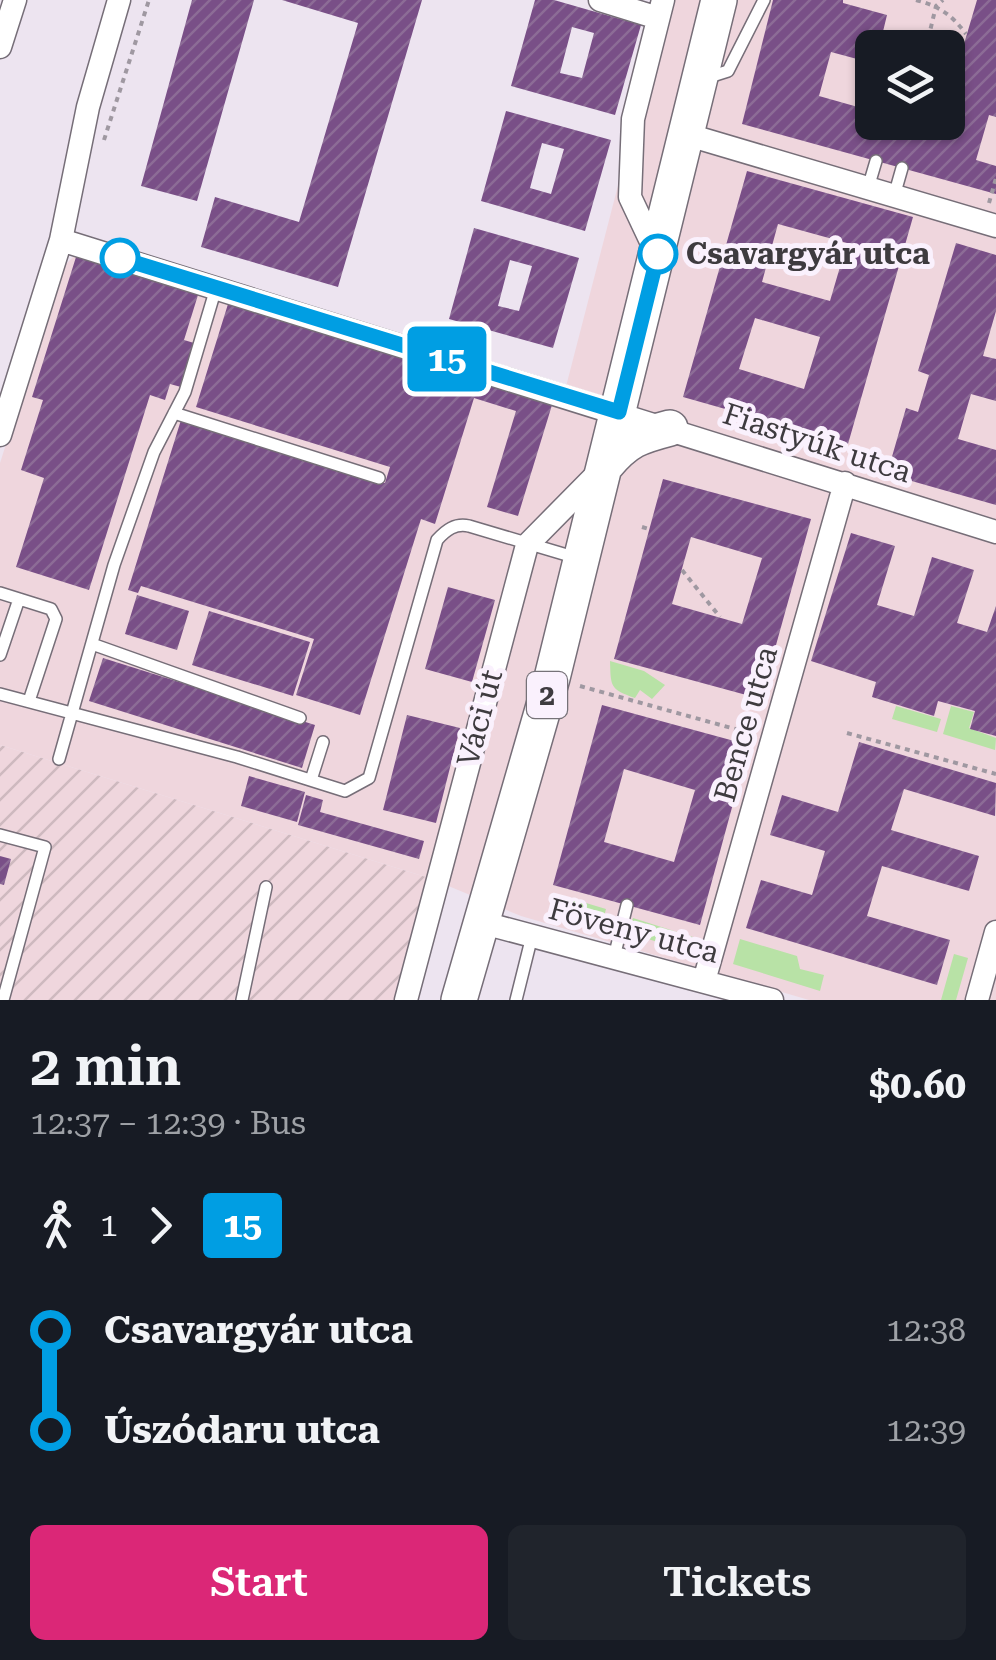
<!DOCTYPE html>
<meta charset="utf-8">
<style>
body{margin:0;font-family:"Roboto Serif",serif;background:#20242c;color:#f1f3f6;height:100vh;display:flex;flex-direction:column;font-size:38px;white-space:nowrap}
*{box-sizing:border-box;margin:0}
p{font-size:32px;color:#9ea1a6}
.icon{flex:none;width:55px;height:55px;fill:none;stroke:currentColor;stroke-width:2;stroke-linecap:round;stroke-linejoin:round}
.map{position:relative;height:1000px;overflow:hidden}
.side{display:flex;flex-direction:column;background:#171b24;flex:1}
.side>*{flex:none}
.badge{padding:0 20px;border-radius:8px;font-size:35px;line-height:65px}
.fabs{position:absolute;left:855px;top:30px;display:grid;gap:20px}
.fabs a{display:grid;place-items:center;width:110px;height:110px;border-radius:15px;background:#171b24;box-shadow:0 2px 8px #0004;font-size:50px}
.map>.badge{position:absolute;translate:-50% -50%;box-shadow:0 0 0 5px #fff}
.legs{display:flex;align-items:center;gap:15px;height:110px;padding:0 30px;font-size:32px}
.legs p{margin-inline-start:auto}
.summary{display:flex;align-items:center;justify-content:space-between;height:170px;padding:0 30px}
h1{font-size:55px;font-weight:600;line-height:75px}
.button{display:flex;gap:20px;margin-top:auto;padding:20px 30px}
.button a{flex:1;height:115px;border-radius:15px;background:#db2777;color:#fff;font-size:40px;font-weight:600;line-height:115px;text-align:center}
.button a+a{background:#20242c;color:#f1f3f6}
ul{padding:0 30px;list-style:none}
li{display:flex;align-items:center;gap:35px;height:100px;font-size:38px}
li i{display:grid;place-items:center;width:15px;height:100%;margin:0 12px;background:currentColor}
li i::after{content:'';width:25px;height:25px;margin:-12px;border:8px solid;border-radius:50%;background:#171b24}
li p{margin-inline-start:auto}
li:first-child i{background:linear-gradient(#0000 50%,currentColor 0)}
li:last-child i{background:linear-gradient(currentColor 50%,#0000 0)}
.map>svg:first-child{display:block}
.commercial{fill:#efd6dd;fill-rule:evenodd}
.industrial{fill:url(#industrial-furrows)}
.grass{fill:#b8e2a6}
.building{fill:url(#building-hatch);fill-rule:evenodd}
.lines{fill:none;stroke-linecap:round;stroke-linejoin:round}
.lane-casing{stroke:#766e78;stroke-width:14}
.street-casing{stroke:#766e78;stroke-width:25}
.primary-casing{stroke:#766e78;stroke-width:38}
.path{stroke:#9f98a1;stroke-width:4;stroke-dasharray:5 5;stroke-linecap:butt}
.lane{stroke:#fff;stroke-width:11}
.street{stroke:#fff;stroke-width:22}
.primary{stroke:#fff;stroke-width:35}
.line-1-casing{stroke:#fff;stroke-width:22}
.line-1{stroke:#009ee3;stroke-width:15}
.stop-1-dot{fill:#fff;stroke:#009ee3;stroke-width:5}
.labels{text-anchor:middle;stroke-width:10;stroke-linejoin:round;paint-order:stroke}
.shield{fill:#faf1fd;stroke:#767278;stroke-width:2.5}
.shield-label{font-size:28px;font-weight:bold;fill:#3e3b3f}
.stop-label{font-size:30px;font-weight:bold;fill:#3e3b3f;stroke:#faf1fd;text-anchor:start}
.street-label{font-size:30px;fill:#3e3b3f;stroke:#faf1fd}
</style>
<div class="map">
<svg width="996" height="1000" viewBox="0 0 996 1000">
<defs>
<pattern id="industrial-furrows" width="10" height="10" patternUnits="userSpaceOnUse" patternTransform="scale(2.5)"><rect width="10" height="10" fill="#efd6dd"/><path d="M-1 1l2-2M0 10L10 0M9 11l2-2" fill="none" stroke="#ceb9bf"/></pattern>
<pattern id="building-hatch" width="6" height="6" patternUnits="userSpaceOnUse" patternTransform="scale(2.5)"><rect width="6" height="6" fill="#794f87"/><path d="M-1 1l2-2M0 6l6-6M5 7l2-2" fill="none" stroke="#8c6c96"/></pattern>
</defs>
<rect width="100%" height="100%" fill="#ede4f0"/>
<path class="commercial" d="M666,0H996V1000H809L521,916L429,878L0,745V463L62,268L76,254L562,402ZM872,48H948V122H872Z"/>
<path class="industrial" d="M0,745L429,878L395,1000H0Z"/>
<path class="grass" d="M610,661L644,671L665,685L652,699L640,690L635,698C609,689 611,686 610,661Z
M896,706L941,719L937,732L892,719Z
M951,706L974,712L969,728L996,738L995,750L943,734Z
M556,894L606,909L602,924L552,909Z
M633,918L696,938L691,952L628,933Z
M740,939L797,956L800,969L824,975L820,991L733,964Z
M954,954L968,958L956,1000H941Z"/>
<path class="building" d="M192,0H254L197,201L141,186Z
M282,0H422L338,287L201,247L215,197L299,222L358,23Z
M535,0H554L641,25L615,115L511,86ZM572,27L594,33L582,78L560,73Z
M773,0H843V3L887,15L879,48H872V63L831,52L819,96L872,111V122H917L939,128L940,122H948V98L977,0H996V117L989,115L976,160L996,166V194L742,124Z
M506,111L611,140L585,231L481,201ZM542,143L564,149L551,194L530,188Z
M747,171L913,217L848,444L683,397ZM778,224L847,243L830,301L762,282ZM755,318L820,337L804,389L739,369Z
M474,228L579,258L553,348L449,319ZM510,260L532,266L519,311L498,306Z
M956,243L996,255V311L983,356L996,359V401L971,394L958,439L996,450V505L887,474L906,408L918,412L929,375L918,371Z
M76,257L198,295L184,340L194,343L181,387L170,384L165,400L150,395L89,590L16,567L44,478L21,470L43,400L32,397Z
M228,304L552,405L518,516L487,507L516,411L474,398L435,524L421,519L360,715L296,695L314,639L141,586L138,593L128,590L181,420L385,483L390,467L196,407Z
M663,479L811,519L761,699L614,659ZM691,537L762,558L742,624L672,604Z
M851,533L895,546L877,605L914,616L932,557L974,570L957,623L987,632L996,606V736L970,729L975,711L938,701L934,716L872,697L876,682L811,661Z
M448,587L495,600L472,682L425,669Z
M137,595L189,611L177,650L125,634Z
M209,611L310,642L293,696L192,665Z
M103,658L315,725L302,768L89,701Z
M602,705L749,745L700,925L553,885ZM624,769L695,790L674,862L604,842Z
M407,715L460,728L436,823L383,810Z
M859,742L996,783L995,816L904,789L891,830L979,856L969,891L882,866L867,916L950,940L937,985L746,928L761,880L812,895L825,851L770,835L782,795L838,812Z
M249,776L305,792L297,822L241,806Z
M306,795L323,800L320,812L424,841L419,859L298,825Z
M0,856L11,859L4,885L0,884Z"/>
<g class="lines">
<g class="lane-casing">
<path id="lane" d="M706,78L728,71L764,0
M868,188L876,161
M894,196L902,168
M174,413L379,478
M0,593L51,609L56,619L29,701
M92,644L300,718
M0,655L19,599
M0,694L237,757L345,791L369,778L437,540C446,530 455,523 469,526L577,558
M59,759L114,565L154,452L185,392L216,288
M311,780L323,742
M0,835L45,847L3,1000
M614,957L627,905
M242,1000L266,887
M516,1000L532,936"/>
</g>
<g class="street-casing">
<path id="street" d="M600,0L658,18
M0,47L15,0
M685,134L996,226
M61,240L996,532
M656,252L630,197L633,119L663,0
M0,435L61,240L88,107L119,0
M480,922L772,1000
M704,981L845,483
M406,1000L527,545L601,470
M977,1000L996,932"/>
</g>
<g class="primary-casing">
<path id="primary" d="M606,465C627,440 639,436 670,428
M459,1000L552,678L719,0"/>
</g>
<path class="path" d="M916,0C939,6 952,15 966,34
M926,48L936,6L943,0
M924,122L925,125
M104,140L149,0
M989,203L996,178
M642,527L649,529
M682,570L720,617
M580,686L753,734
M847,733L996,774"/>
<use href="#lane" class="lane"/>
<use href="#street" class="street"/>
<use href="#primary" class="primary"/>
</g>
<g class="lines">
<g class="line-1-casing">
<path id="line-1" d="M120,258L619,412L658,254"/>
</g>
<use href="#line-1" class="line-1"/>
</g>
<g class="stop-1-dot">
<circle cx="658" cy="254" r="18"/>
<circle cx="120" cy="258" r="18"/>
</g>
<g class="labels">
<rect class="shield" x="527" y="672" width="40" height="46" rx="8"/>
<g class="shield-label">
<text x="547" y="705">2</text>
</g>
<g class="stop-label">
<text x="686" y="264">Csavargyár utca</text>
</g>
<g class="street-label">
<text transform="translate(817 443) rotate(18)" y="10">Fiastyúk utca</text>
<text transform="translate(480 718) rotate(-75)" y="10">Váci út</text>
<text transform="translate(746 724) rotate(-74)" y="10">Bence utca</text>
<text transform="translate(634 931) rotate(15)" y="10">Föveny utca</text>
</g>
</g>
</svg>
<div class="fabs">
<a><svg class="icon" aria-label="layers" viewBox="0 0 24 24"><path d="M12 4l9 5-9 5-9-5zM3 14l9 5 9-5"/></svg></a>
</div>
<b class="badge" style="left:447px;top:359px;background:#009ee3;color:#fff">15</b>
</div>
<section class="side">
<div class="summary"><div><h1>2 min</h1><p>12:37 – 12:39 · Bus</p></div><b>$0.60</b></div>
<div class="legs"><svg class="icon" aria-label="walk" viewBox="0 0 24 24"><circle cx="13" cy="4" r="2"/><path d="M13 8l-2 6 4 7M11 14l-3 7M7 12l3-4h3l4 4"/></svg>1<svg class="icon" aria-label="forward" viewBox="0 0 24 24"><path d="M9 5l7 7-7 7"/></svg><b class="badge" style="background:#009ee3;color:#fff">15</b></div>
<ul>
<li><i style="color:#009ee3"></i><b>Csavargyár utca</b><p>12:38</p></li>
<li><i style="color:#009ee3"></i><b>Úszódaru utca</b><p>12:39</p></li>
</ul>
<div class="button"><a>Start</a><a>Tickets</a></div>
</section>
